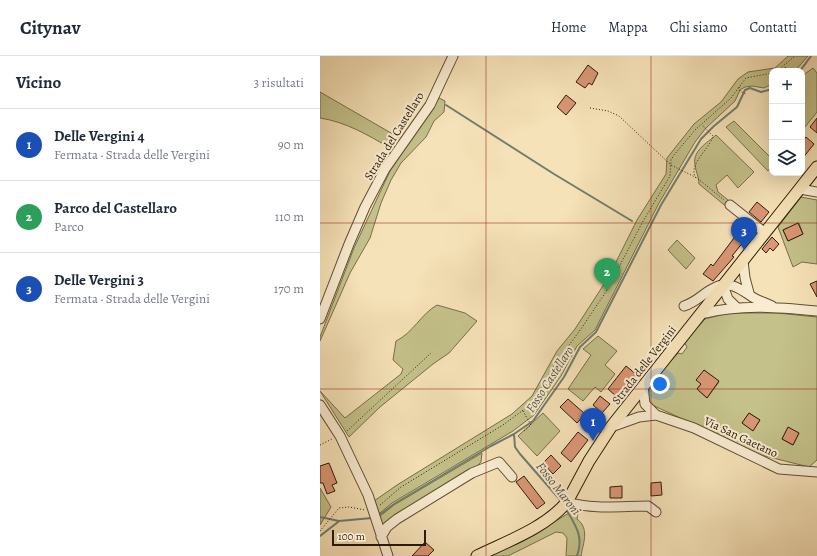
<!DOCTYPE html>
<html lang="it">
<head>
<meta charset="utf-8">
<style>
	:root { --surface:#fff; --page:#f2f2f3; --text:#1f2937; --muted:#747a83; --line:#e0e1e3; --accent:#111827 }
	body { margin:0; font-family:Alegreya,serif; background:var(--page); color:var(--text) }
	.controls { position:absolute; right:12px; top:12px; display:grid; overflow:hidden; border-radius:8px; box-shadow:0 4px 16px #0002 }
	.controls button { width:36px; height:36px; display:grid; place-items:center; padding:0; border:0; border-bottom:1px solid var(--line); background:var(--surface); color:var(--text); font:20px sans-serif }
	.scale { position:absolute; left:12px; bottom:10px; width:94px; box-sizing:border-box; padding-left:4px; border:2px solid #2d1c08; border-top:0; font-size:11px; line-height:14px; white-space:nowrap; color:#2d1c08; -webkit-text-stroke:3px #f9ecd1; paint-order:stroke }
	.you { position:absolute; left:340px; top:328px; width:14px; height:14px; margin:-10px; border:3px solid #fff; border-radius:50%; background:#1a73e8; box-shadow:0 0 0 6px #1a73e833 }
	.badge { display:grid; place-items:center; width:26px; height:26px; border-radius:50%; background:var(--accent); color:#fff; font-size:13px; font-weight:700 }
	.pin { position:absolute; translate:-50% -33px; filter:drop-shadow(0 1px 2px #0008) }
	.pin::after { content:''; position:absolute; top:21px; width:14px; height:12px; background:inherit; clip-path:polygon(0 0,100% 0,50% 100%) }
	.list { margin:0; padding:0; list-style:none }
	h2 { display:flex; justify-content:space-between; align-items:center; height:52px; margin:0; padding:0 16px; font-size:17px }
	h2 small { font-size:13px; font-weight:400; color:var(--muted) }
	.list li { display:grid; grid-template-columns:26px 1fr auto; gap:12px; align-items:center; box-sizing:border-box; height:72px; padding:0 16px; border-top:1px solid var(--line) }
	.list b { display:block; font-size:15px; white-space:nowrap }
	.list p { margin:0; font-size:13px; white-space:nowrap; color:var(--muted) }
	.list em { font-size:13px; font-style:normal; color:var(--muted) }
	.icon { flex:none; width:22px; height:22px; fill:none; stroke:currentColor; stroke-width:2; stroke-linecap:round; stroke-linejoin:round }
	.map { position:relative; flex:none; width:497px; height:500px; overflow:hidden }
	header { display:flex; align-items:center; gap:24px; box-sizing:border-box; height:56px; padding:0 20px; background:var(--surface); border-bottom:1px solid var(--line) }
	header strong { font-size:19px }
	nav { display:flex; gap:22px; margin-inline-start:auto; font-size:14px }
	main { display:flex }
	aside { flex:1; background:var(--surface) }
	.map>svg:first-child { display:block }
</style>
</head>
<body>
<header>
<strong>Citynav</strong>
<nav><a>Home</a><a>Mappa</a><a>Chi siamo</a><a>Contatti</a></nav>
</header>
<main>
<aside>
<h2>Vicino<small>3 risultati</small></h2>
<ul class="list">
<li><span class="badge" style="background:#1a4fb4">1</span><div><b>Delle Vergini 4</b><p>Fermata · Strada delle Vergini</p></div><em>90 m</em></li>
<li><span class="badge" style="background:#2e9e5b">2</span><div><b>Parco del Castellaro</b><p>Parco</p></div><em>110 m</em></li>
<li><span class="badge" style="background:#1a4fb4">3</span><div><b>Delle Vergini 3</b><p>Fermata · Strada delle Vergini</p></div><em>170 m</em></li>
</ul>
</aside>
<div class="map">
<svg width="497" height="500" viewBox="0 0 497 500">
	<rect width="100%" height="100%" fill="#f6e2b8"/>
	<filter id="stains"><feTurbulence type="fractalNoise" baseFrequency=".005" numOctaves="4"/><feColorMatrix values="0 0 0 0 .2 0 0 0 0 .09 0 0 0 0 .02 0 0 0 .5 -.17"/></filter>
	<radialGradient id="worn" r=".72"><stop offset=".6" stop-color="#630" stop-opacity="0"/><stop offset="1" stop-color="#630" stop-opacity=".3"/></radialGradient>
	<path fill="#c4c18a" stroke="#786e49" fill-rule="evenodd" d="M468,0H488L475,15H452V28L444,32L432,30L425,31L420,34L415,45L386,72L375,86L339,147L275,274L257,290L241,320L214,359L193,375L72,447L60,457H54V445L77,429L192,358L212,340L237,295L255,273L288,222L317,164L346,118L347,102L374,68L401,46L418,23L428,16L455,12Z
		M493,12L497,17V56L485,71L482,68V20Z
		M0,36L78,81L70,92C48,79 26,66 0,62Z
		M119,42L125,45L124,56L114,65L106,81L81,107L71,124L61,147L50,182L30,217L0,285V281L34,192L70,115Z
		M414,65L452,103V110L448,115L406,71Z
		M396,79L434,116L418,132L407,119L396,129L398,136L412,147L408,152L379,128C379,120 376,117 375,109C372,95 387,87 396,79Z
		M481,141L497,144V208L482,206L473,211L458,171ZM479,167L483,178L468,185L463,174L467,172L470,179V171Z
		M357,184L375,202L366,213L348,194Z
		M117,249L145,257L157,265L129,297L113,308L60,351L29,381L0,335L25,362L81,318L83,313L73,304L76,285C93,277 101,258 117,249Z
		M408,257H457L497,261V404L489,411L441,399L330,348C323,328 346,311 358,297L362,298L367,291L364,286L385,263ZM384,314L399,326L387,342L377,333L381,328ZM429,357L440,364L433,374L422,367ZM468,372L479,377L473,389L462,383Z
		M278,280L297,295L285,309L295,318L281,336L275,331L263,345L248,333L271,299L263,293Z
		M223,357L240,375L217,400L198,380Z
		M162,397L161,406L155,412L62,473L59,461L74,449Z
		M0,432L11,451L0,469Z
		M254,454L258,457L257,463C270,473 263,487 261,500H246L247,482L243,477L236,476L188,500H170L201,486Z"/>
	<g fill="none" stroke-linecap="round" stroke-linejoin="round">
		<path stroke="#707d6d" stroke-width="2" d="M480,15L491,0
			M126,49L234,118L312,165
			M194,378L195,391L200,398L242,446
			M246,453C256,470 264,481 257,500
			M58,460L74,448L171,390L194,378L213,365L244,321L260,291L276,276L341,149L381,83L394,70L417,51L425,34L430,32L441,36L452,33
			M0,461L19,465L52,462
			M0,480L18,466"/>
	</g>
	<path fill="#da9676" stroke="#2d1c08" d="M268,9L278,17L272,29L269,27L265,32L256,26Z
		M246,39L256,47L246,59L237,51Z
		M497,62V77L490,71Z
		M486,81L494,88L482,103V86Z
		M437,146L449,156L441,166L429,156Z
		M417,163L430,172L421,183L424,185L412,200L414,201L393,225L383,218L391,208L393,210L420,174L413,168Z
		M478,167L483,178L468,185L463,174Z
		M452,181L459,188L453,195L450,192L446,197L442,193Z
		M497,225V241L490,228Z
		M306,310L316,318L297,341L288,333Z
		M384,314L399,325L387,342L377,333L381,328L376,324Z
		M280,340L290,348L282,357L273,349Z
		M248,343L265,358L257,367L240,351Z
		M429,357L440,364L433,375L422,367Z
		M468,371L479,377L473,389L462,383Z
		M258,376L268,384L251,406L241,397Z
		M231,399L241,410L233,418L223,407Z
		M9,407L17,427L12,429L15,435L7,438L3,427H0V410Z
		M204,420L225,447L217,453L196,426Z
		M341,426L342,439L331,440V427Z
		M302,430V442H290V431Z
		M105,486L114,494L108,500H92Z"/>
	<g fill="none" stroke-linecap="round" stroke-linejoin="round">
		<defs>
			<path id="minor" d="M480,133L497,136
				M410,149L445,177
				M423,205L425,222L429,237
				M403,229L408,243L416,251
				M364,250C377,246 383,237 394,232C409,223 422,234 434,242C439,245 446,247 452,250
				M380,258C422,248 454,251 497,255
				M0,263L29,188L45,151L65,113L110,49L133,0
				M323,330L325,348L336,359
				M0,349L20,380L48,439L68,500
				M291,371L319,361L336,359L374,372L459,413L497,416
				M247,446C274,454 301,450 328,450L336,456
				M61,481L67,471L77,463L152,417L179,406L192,421"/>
			<path id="major" d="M157,500C188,485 225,472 247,446L269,405L291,371L497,111"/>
		</defs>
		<use href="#minor" stroke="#5f4e34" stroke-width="11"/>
		<use href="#major" stroke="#2d1c08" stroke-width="13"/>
		<path stroke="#2d1c08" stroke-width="1" stroke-dasharray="1 2" stroke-linecap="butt" d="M465,11L467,15
			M457,15L475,0
			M419,31L420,35L426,38
			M270,52L288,55L299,60L351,109L377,122L404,144
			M376,122C367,109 390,93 393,80L382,69
			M203,355L211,369L204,375
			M27,375L111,297
			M0,389L12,383
			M60,449L81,431L183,369L206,352L216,342L235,308L261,273L287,234L322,167L350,120L351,104L354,99L375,74L411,42L426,22L452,17
			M0,475L19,452L29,451L45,454"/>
		<use href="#minor" stroke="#f9ecd1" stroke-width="9"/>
		<use href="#major" stroke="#f6e2b8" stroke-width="11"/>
	</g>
	<path fill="none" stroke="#8f2418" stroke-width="1" stroke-opacity="0.55" d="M166,0V500M331,0V500M0,167H497M0,333H497"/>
	<g text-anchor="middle" stroke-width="4" stroke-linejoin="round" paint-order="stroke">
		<g font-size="12" fill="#2d1c08" stroke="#f9ecd1">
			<text transform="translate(74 80) rotate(-58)" y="4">Strada del Castellaro</text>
			<text transform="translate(324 309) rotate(-52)" y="4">Strada delle Vergini</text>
			<text transform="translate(421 381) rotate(25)" y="4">Via San Gaetano</text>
		</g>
		<g font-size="13" font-style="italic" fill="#545443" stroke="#f9ecd1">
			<text transform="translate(229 323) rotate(-57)" y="5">Fosso Castellaro</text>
			<text transform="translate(239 432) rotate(52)" y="5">Fosso Maroni</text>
		</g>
	</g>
	<rect width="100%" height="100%" filter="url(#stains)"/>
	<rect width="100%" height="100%" fill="url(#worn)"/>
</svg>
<div class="controls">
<button>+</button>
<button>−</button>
<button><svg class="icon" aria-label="layers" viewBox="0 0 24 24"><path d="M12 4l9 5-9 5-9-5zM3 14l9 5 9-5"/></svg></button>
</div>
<div class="scale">100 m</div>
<div class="you"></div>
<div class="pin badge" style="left:273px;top:385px;background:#1a4fb4">1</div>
<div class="pin badge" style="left:287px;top:235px;background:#2e9e5b">2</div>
<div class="pin badge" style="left:424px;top:194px;background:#1a4fb4">3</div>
</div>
</main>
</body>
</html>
